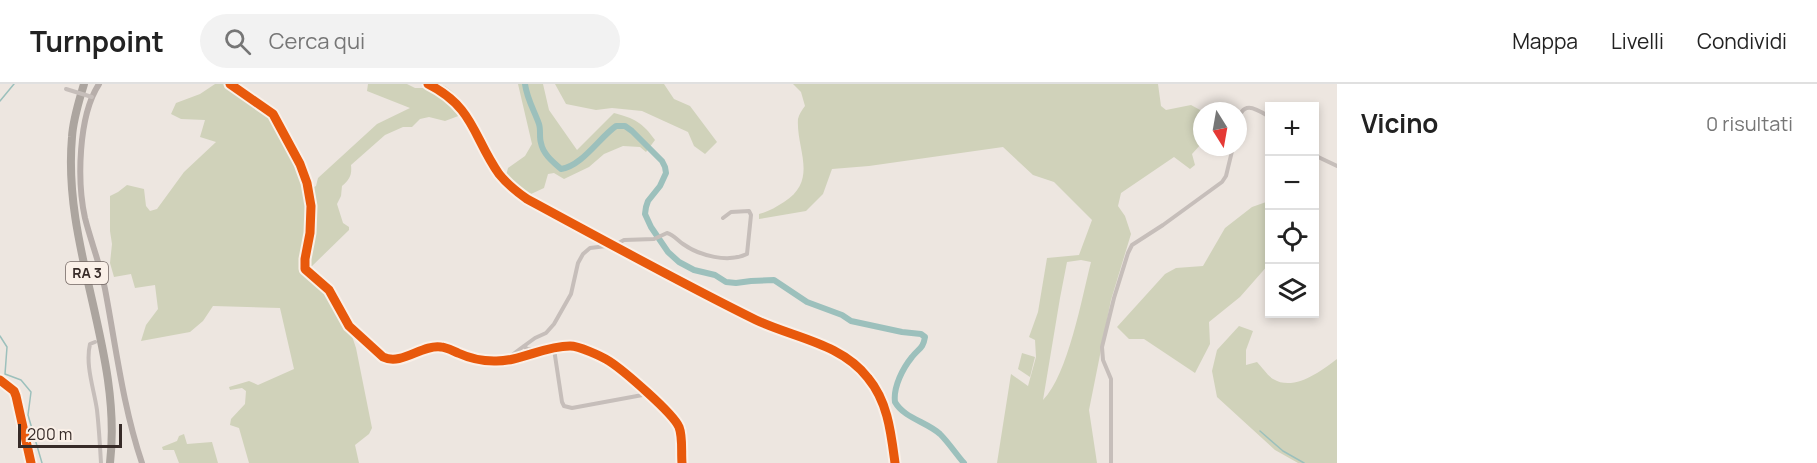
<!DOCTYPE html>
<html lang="it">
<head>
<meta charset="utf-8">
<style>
	:root { --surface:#fff; --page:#f2f2f2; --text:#222; --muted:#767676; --line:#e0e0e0 }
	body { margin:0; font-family:Manrope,sans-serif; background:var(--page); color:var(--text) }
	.controls { position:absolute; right:18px; top:18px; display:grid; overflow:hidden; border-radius:0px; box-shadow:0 3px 9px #0003 }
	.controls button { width:54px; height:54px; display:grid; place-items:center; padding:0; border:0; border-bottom:2px solid var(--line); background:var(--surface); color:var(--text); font:30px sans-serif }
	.compass { position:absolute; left:1193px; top:18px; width:54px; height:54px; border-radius:50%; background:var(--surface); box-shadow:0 3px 9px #0003; rotate:169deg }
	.scale { position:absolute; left:18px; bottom:15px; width:104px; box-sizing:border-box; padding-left:6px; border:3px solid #372b28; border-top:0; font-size:16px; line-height:21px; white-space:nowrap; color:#372b28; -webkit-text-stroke:4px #faf0e8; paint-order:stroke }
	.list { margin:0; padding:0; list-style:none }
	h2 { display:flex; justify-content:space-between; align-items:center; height:78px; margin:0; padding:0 24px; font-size:26px }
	h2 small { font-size:20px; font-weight:400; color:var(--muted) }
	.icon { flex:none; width:33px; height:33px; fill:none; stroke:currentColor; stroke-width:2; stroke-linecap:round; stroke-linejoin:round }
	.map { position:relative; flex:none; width:1337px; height:379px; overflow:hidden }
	header { display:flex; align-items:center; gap:36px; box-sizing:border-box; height:84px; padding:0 30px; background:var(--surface); border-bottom:2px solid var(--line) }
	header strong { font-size:28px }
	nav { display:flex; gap:33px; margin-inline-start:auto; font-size:21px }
	.search { width:420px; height:54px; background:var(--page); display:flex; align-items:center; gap:15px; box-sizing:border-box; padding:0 21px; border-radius:33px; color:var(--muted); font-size:22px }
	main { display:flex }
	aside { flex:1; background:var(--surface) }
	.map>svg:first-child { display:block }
</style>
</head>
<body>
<header>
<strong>Turnpoint</strong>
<div class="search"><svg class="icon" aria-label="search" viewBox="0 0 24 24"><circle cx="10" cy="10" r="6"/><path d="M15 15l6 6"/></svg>Cerca qui</div>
<nav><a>Mappa</a><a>Livelli</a><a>Condividi</a></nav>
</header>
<main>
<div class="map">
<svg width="1337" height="379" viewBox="0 0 1337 379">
	<rect width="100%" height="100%" fill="#ede6e0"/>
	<path fill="#d0d2ba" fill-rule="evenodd" d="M215,0C222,0 231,0 238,1C271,10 303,72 314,103L316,102L318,94L377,40L410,24L367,7L368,0H407L415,4H425L424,0C429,0 435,0 439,0C451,2 462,19 469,28L445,37L429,33L420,35L412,43H403L385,51L351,81C352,91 350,95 342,102L341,112L337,120L343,139L349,143V146L310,184L311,187L330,205L353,241L351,249L356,264L372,344L369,350L355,361L359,379H249L239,344L230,341L231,335L245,320L246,307L242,304L230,306L229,303L249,297L258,301L294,285L280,224L213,222L203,237L190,248L141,257L146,241L158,225L155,201L135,204L131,190L114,193L110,179L112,160L110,147V112L118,108L127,101L144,105L146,122L150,127L157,125L184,88L216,58L200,53L205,36L181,35L171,30L176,19L200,10Z
		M518,0H543L549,26L577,66L614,29C634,34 643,39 655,56L646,68L640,63L623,62L604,70L589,83L564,95L554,89L548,90L544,104L531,110L515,102L506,92L508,84L525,72L532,60Z
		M555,0H664L674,15L690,22L717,58L705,70L694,62L688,48L642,27L612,24L596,26L566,20Z
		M793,0H1158L1161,22L1166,26L1191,21L1202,27V59L1192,70L1195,81L1190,85L1174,73L1121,109L1118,122L1125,132L1131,150L1111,216L1089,326L1097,379H997L1011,290L1028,302L1036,273L1035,256L1029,253L1038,228L1047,174L1079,171L1092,136L1054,98L1033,91L1003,63L869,82L832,85L823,110L806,127L759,135V130C768,128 776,123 784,118C819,96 796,65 798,35C799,30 802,26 805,22L801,8ZM1081,176L1091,178C1082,213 1068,291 1043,316L1060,214L1067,178Z
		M1269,117V180L1240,213L1209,238L1210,260L1195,289L1144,255H1129L1117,243L1165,190L1176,184L1203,182L1225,144L1252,123Z
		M1239,242L1253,247L1246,266V281L1257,278C1262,283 1267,291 1273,295C1294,308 1321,287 1337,275V379H1298L1275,366L1217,313L1212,287L1217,266Z
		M1022,269L1035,273L1030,293L1018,285Z
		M184,350L187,360L212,358L218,379H179L174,366H163L162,363L177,357L179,352Z"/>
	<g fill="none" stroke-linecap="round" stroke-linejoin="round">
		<path stroke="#9cc0bc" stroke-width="1.5" d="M0,17L14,0
			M0,252L7,263L5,290L21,296L31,308L28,331L42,379
			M1260,347L1283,367L1304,379"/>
		<path stroke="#9cc0bc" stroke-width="6" d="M525,0C527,15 534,26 539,40C541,46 539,53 541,59C543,70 553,78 561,85C582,82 599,54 616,42H625L632,47L662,77L665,83L666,89L660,102L648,117L646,123L645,130L651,143L668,168L679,178L694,186L715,191L726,198L736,199L751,197L774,196L807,218L842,231L851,237L902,248L921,250L925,253C923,265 919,264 912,273C903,284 893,303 895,318C904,334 927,338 940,350C949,359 956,370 964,379"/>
		<path stroke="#c6beba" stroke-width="4" d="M230,0L273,30L300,80L307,99L311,122L310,149L305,175V185L329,206L349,242L383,273C402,282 422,260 441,263C446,263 453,267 458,269C469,274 482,277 494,277C520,278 543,262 570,262C579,262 601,272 609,277C623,286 673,329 679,343C683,353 681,368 682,379
			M1238,40C1241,15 1255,24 1270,33
			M1314,71L1337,82
			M95,258L90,260C85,281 94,305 97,326C99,344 100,361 101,379
			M552,263L554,265L562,318L564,322L572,324L648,310
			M535,266L527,265L524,262L535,254L546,249L554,240L571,210L578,179L583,170L590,164L615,161L624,156L654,155L667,149C674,151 677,156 683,160C700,172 728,179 747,170L751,131L749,127L731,128L723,134
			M508,274L524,262
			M1111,379V295L1103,276L1102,263L1114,214L1128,169L1132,161L1163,141L1222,98L1226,92L1233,63"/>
		<path stroke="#b7aeaa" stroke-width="6" d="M99,0C78,32 77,98 85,134C91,158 100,180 105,205C116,263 123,323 142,379"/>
		<path stroke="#aca59f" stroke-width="8" d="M84,0C79,17 73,35 72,53C62,164 123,269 110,379"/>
		<path stroke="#c6beba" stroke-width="4" d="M66,5L92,13"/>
		<defs>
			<path id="cycleway" d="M230,0L273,30L300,80L307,99L311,122L310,149L305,175V185L329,206L349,242L383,273C402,282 422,260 441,263C446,263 453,267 458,269C469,274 482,277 494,277C520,278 543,262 570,262C579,262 601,272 609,277C623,286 673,329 679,343C683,353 681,368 682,379
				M428,0C474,23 473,53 499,90C507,100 517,108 527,115C603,156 679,198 756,236C794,254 841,259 868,294C888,318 891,349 895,379
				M0,296L14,307L16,312L31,379"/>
		</defs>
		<use href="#cycleway" stroke="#faf0e8" stroke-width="13"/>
		<use href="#cycleway" stroke="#e8590c" stroke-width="9"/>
	</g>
	<g text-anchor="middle" stroke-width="5" stroke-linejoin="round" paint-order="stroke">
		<rect fill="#faf0e8" stroke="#726662" stroke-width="1.5" x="66" y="178" width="42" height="22" rx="4.5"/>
		<g font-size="14" font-weight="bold" fill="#372b28">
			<text x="87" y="194">RA 3</text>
		</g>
	</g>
</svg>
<div class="controls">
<button>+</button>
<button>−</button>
<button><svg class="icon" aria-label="locate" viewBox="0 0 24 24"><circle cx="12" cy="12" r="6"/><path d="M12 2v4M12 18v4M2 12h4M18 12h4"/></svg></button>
<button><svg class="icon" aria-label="layers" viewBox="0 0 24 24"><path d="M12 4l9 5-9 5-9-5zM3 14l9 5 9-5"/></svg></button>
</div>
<svg class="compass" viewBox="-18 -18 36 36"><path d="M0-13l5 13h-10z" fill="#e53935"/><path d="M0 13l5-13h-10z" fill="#767676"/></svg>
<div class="scale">200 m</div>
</div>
<aside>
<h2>Vicino<small>0 risultati</small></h2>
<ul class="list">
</ul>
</aside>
</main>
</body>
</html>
